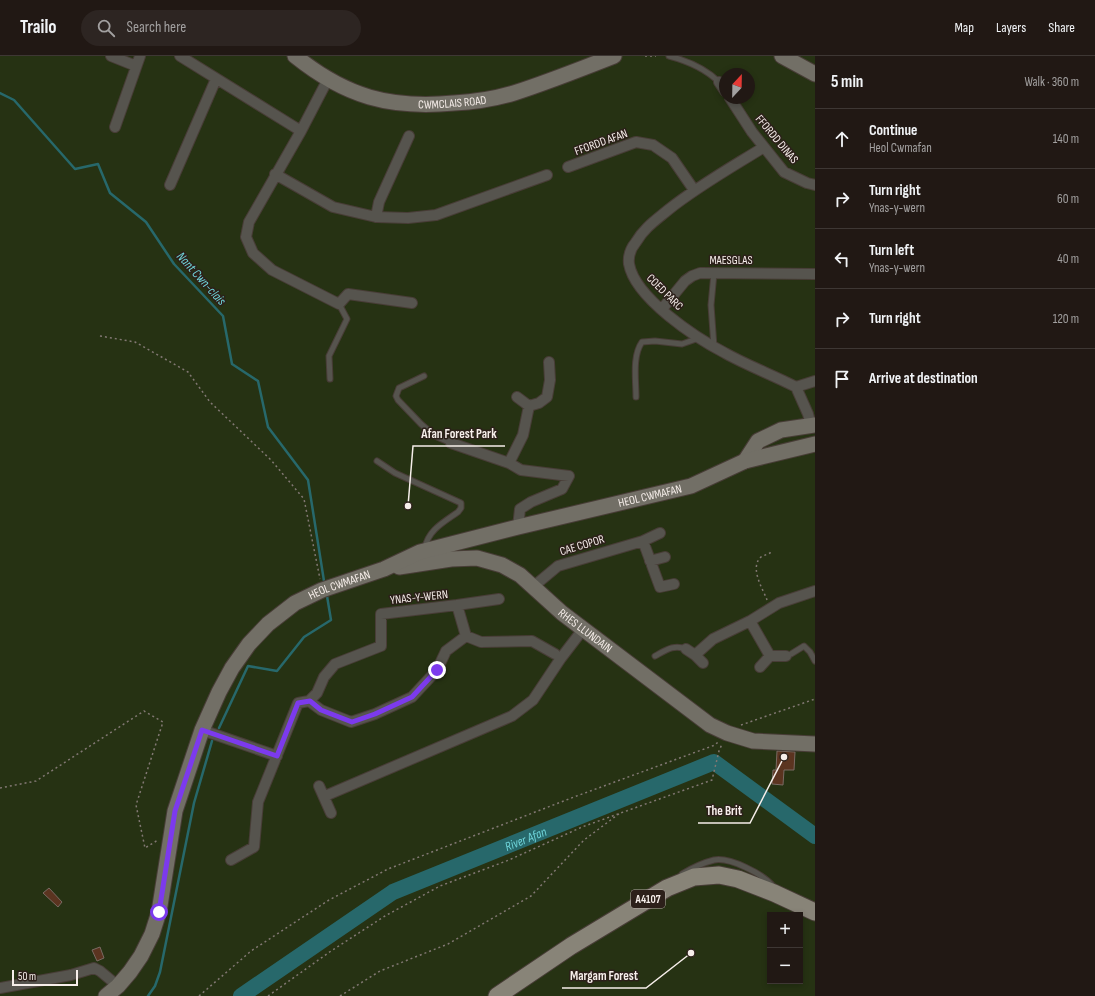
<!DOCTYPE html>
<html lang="en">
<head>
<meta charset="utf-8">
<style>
	:root { --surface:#211814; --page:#2d2522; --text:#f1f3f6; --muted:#a2a0a0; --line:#3e3734 }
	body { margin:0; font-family:"Sofia Sans Condensed",sans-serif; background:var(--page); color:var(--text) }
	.controls { position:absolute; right:12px; bottom:12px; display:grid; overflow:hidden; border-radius:0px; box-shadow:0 2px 6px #0003 }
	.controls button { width:36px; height:36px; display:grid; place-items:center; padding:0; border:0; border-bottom:1px solid var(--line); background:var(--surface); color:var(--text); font:20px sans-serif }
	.compass { position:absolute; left:719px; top:12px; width:36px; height:36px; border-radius:50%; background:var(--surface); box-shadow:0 2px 6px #0003; rotate:22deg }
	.scale { position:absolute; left:12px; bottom:10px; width:66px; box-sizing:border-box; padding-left:4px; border:2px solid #f6eeea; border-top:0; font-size:11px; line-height:14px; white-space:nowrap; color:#f6eeea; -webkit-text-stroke:3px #2c201a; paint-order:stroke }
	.stop { position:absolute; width:12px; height:12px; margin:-9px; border:3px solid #7c3aed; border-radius:50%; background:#fff }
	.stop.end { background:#7c3aed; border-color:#fff; box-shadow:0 1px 4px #0008 }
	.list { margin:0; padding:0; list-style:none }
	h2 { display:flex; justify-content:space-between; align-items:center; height:52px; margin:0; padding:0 16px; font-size:17px }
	h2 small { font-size:13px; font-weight:400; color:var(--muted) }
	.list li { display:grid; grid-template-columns:26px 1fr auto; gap:12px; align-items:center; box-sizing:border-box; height:60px; padding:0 16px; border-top:1px solid var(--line) }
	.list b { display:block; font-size:15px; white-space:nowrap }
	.list p { margin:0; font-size:13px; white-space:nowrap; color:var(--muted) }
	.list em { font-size:13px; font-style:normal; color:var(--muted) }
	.icon { flex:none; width:22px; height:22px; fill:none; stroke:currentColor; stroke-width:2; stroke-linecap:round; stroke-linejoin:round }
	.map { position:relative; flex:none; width:815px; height:940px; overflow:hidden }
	header { display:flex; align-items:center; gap:24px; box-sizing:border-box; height:56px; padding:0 20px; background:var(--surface); border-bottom:1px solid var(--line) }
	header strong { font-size:19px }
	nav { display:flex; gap:22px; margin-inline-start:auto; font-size:14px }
	.search { width:280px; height:36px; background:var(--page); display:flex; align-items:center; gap:10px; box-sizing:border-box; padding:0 14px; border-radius:22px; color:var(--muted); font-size:15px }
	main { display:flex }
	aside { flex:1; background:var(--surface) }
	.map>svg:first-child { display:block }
</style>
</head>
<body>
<header>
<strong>Trailo</strong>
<div class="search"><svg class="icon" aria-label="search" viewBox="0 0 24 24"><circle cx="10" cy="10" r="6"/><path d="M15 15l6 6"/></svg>Search here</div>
<nav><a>Map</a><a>Layers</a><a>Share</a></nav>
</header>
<main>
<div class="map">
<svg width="815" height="940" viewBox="0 0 815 940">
	<rect width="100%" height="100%" fill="#2c201a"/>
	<path fill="#263213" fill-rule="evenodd" d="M0,0H815V940H0ZM725,18H749V42H725ZM770,859H800V925H770Z"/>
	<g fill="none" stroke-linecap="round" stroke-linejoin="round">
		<path stroke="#27686b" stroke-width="2.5" d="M0,37L14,44L75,113L98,108L110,137L146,166L174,208L223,260L232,308L258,325L268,371L308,424L324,525
			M219,672L248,610L277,615L304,581L331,564L327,540
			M148,940L155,930L160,916L194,747L212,685"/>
		<path stroke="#27686b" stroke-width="16" id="s1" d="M241,940L393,836L714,706L815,780"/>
	</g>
	<path fill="#5b3420" stroke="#796a63" d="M777,695L795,696L794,714H784L783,729L772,728L773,714H776Z
		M49,832L62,846L58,851L43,837Z
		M100,891L104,902L97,905L92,894Z"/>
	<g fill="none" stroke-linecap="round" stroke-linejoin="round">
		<defs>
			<path id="lane" d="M669,0C688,5 705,12 719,26
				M714,291L711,249L714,217
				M424,320L399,332L396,340L398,344L421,368L435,380L451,387
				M330,323L329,300L347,263L339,248
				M636,341C636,324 632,300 642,286L655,285L682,288L699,282
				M377,405L395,417L461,447V452L458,456C444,466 428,474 425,492
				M655,600C666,594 674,588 686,593
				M786,600L791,598L804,590L810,596L815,605
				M682,818C692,812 702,807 714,804C730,801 763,818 773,830"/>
			<path id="street" d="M111,0L136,10
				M180,0L301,75
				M328,23L301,75L249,166L246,181L253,197L272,214L339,248L348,238L412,247
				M719,26L725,35
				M730,42L752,76L784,116L807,127L815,129
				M115,71L140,0
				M764,91C732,111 698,130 668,154C656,164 644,172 636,186C631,192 628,200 629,208C635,242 696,282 725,297C748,310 773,319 796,331L808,358L811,369
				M568,111L636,86L653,89L672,102L694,134
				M275,118L333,151L376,161L408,162L436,159L547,119
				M170,129L216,23
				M376,161L379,146L409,80
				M662,253L685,225L692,220L700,217L815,218
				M796,331L815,325
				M517,341L529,350
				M451,387L509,407
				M518,471L520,453L531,446L562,433L569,420L521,414L509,407L523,379L529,350L539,347L547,341L550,324L549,306
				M643,485L660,531L674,528
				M650,505L665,501
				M534,530L558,510L643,485L660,477
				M457,549L499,543
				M750,565L770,600
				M686,593L695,599L703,607
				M695,599L713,583L750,565L779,547L815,535
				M760,611L770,600H786
				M309,645L321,654L351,666L375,658L412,641L437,614L446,595L466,580
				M202,674L277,700
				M319,730L331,757
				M325,740L512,660L533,644L561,602L584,572
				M231,804L254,791L258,746L298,647L309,645L317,637L324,621L335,608L381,590V558L457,549L466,580L481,586L532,585L555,598
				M0,932L71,919L94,912L100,915L118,930"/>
			<g id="secondary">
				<path id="s2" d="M295,0C346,41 390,53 454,47C474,46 494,43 514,37C548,26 581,13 614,0"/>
				<path d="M782,0L815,18"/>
				<path d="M745,405L758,385L781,374L815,369"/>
				<path id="s3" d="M399,511L451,503L477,502L502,509L520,519L562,557L710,669L727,677L753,685L815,688"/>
				<path id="s4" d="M106,940L118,930L130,916L141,900L152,878L159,856L175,755L202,674L219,636L232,612L249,588L268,568L295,547L322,534L384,513L420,496L518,471L691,430L745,405L815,388"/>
			</g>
			<path id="primary" d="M497,940L571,890L667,832L694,821L719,819L738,823L774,837L815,856"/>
		</defs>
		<use href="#lane" stroke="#483d37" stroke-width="7"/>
		<use href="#street" stroke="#483d37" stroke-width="12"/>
		<use href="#secondary" stroke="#483d37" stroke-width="17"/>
		<use href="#primary" stroke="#483d37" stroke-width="19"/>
		<path stroke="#827873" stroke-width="1.5" stroke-dasharray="2 3" stroke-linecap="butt" d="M645,0H656
			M100,280L135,286L188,316L210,346L271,404L304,443L320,523
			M767,544C763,533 751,515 759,503C761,500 766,499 770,497L772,494
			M741,669L815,643
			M0,732L36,725L144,655L163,666L136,749L145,792L158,784
			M199,940L251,895L329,844L388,813L574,741L715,689L718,686
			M268,940L331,895L385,860L440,830L509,804L582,771L712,724L719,695L722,688
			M340,940L380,915L448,888L531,840L584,784L620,757"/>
		<use href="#lane" stroke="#56544e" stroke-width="5"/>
		<use href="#street" stroke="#56544e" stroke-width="10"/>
		<use href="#secondary" stroke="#726f66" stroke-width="15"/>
		<use href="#primary" stroke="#888478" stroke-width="17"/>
	</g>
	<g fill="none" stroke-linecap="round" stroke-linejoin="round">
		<path stroke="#7c3aed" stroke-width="5" d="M159,856L175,755L202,674L277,700L298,647L310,645L321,654L352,666L375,658L412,641L437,614"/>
	</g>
	<g text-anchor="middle" stroke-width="3" stroke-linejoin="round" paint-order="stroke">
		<rect fill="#2c201a" stroke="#b9b0ac" stroke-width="1" x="631" y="834" width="34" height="18" rx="3"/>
		<g font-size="11" font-weight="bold" fill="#f6eeea">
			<text x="648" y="847">A4107</text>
		</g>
		<g font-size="12" fill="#f6eeea" stroke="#2c201a">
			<text dy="4" stroke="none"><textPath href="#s2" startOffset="169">CWMCLAIS ROAD</textPath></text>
			<text transform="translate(777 83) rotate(50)" y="4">FFORDD DINAS</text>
			<text transform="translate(601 86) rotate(-20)" y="4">FFORDD AFAN</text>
			<text x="731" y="208">MAESGLAS</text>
			<text transform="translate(665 236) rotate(45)" y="4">COED PARC</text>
			<text dy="4" stroke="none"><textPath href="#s4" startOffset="821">HEOL CWMAFAN</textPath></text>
			<text transform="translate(582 489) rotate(-17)" y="4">CAE COPOR</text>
			<text dy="4" stroke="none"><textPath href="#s4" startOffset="497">HEOL CWMAFAN</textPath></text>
			<text transform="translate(419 541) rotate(-6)" y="4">YNAS-Y-WERN</text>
			<text dy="4" stroke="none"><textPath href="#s3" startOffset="211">RHES LLUNDAIN</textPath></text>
		</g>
		<g font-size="13" font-style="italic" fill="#6fd5da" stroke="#2c201a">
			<text transform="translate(202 222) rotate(48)" y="5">Nant Cwn-clais</text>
			<text dy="5" stroke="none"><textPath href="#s1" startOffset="327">River Afan</textPath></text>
		</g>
	</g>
	<path fill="none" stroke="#f6eeea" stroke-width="1.5" d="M408 450L413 390H505M784 701L750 767H698M691 897L646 932H562"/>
	<g fill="#f6eeea" stroke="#2c201a" stroke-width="1.5">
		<circle cx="408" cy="450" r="4"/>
		<circle cx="784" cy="701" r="4"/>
		<circle cx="691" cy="897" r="4"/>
	</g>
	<g font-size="13" text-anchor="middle" font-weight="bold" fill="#f6eeea" stroke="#2c201a" stroke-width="3" stroke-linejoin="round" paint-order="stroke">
		<text x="459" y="382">Afan Forest Park</text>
		<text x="724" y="759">The Brit</text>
		<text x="604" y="924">Margam Forest</text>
	</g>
</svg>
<div class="controls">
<button>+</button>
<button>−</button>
</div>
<svg class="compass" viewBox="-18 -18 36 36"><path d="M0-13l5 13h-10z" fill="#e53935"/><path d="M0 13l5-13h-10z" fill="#a2a0a0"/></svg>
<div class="scale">50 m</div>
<div class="stop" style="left:159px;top:856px"></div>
<div class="stop end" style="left:437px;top:614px"></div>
</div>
<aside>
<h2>5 min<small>Walk · 360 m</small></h2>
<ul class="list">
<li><svg class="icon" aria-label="ahead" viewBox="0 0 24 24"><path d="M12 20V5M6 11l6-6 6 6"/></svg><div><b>Continue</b><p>Heol Cwmafan</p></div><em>140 m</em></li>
<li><svg class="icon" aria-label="right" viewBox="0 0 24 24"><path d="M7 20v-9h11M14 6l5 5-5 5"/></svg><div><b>Turn right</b><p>Ynas-y-wern</p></div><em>60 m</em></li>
<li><svg class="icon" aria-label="left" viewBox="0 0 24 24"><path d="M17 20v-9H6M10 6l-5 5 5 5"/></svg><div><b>Turn left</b><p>Ynas-y-wern</p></div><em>40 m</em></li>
<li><svg class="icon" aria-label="right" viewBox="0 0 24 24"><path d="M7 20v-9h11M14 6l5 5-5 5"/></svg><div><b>Turn right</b></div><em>120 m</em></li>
<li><svg class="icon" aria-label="arrive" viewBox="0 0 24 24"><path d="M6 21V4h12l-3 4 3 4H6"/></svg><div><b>Arrive at destination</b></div></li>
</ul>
</aside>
</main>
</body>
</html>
